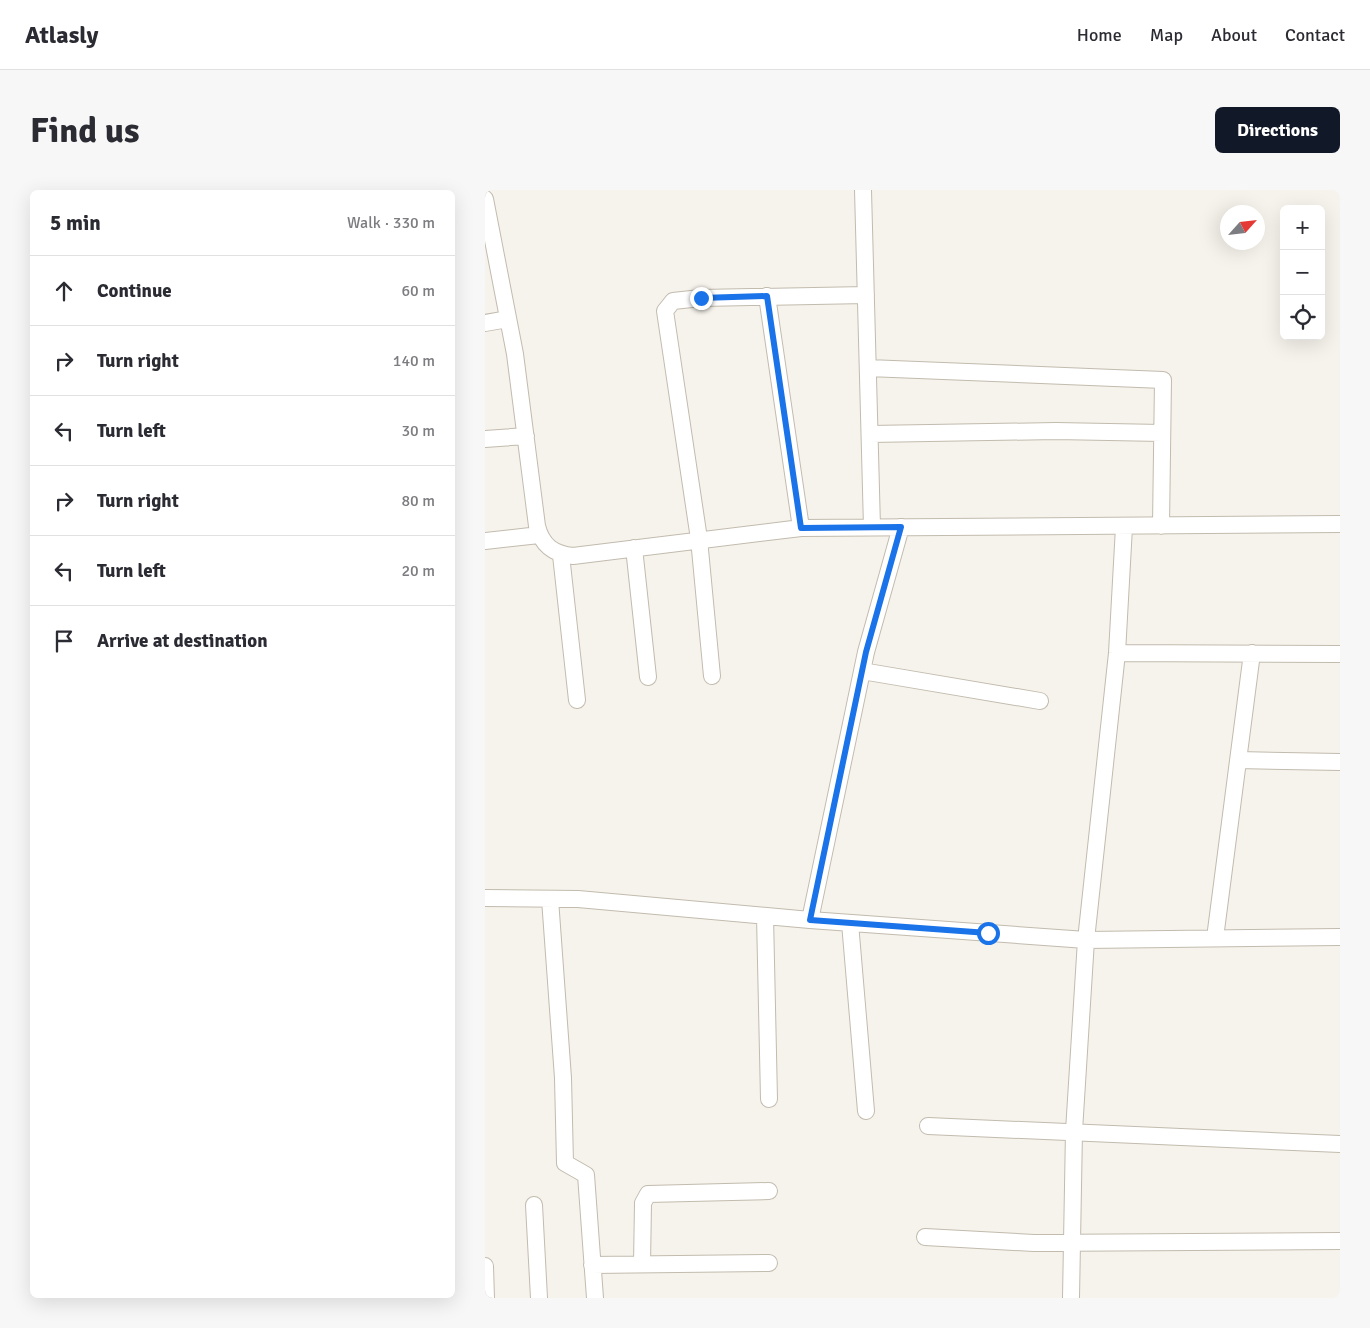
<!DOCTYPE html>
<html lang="en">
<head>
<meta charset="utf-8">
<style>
	:root { --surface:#fff; --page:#f7f7f7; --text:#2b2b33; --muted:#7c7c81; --line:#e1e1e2; --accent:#111827 }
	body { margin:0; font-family:Signika,sans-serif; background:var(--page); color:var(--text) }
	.controls { position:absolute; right:15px; top:15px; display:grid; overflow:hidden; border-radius:8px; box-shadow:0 5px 20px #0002 }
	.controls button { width:45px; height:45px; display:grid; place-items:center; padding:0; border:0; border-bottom:1px solid var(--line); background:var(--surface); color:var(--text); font:25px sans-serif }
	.compass { position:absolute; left:735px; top:15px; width:45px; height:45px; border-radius:50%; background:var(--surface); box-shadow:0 5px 20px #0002; rotate:63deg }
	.stop { position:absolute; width:15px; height:15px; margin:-11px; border:4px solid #1a73e8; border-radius:50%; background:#fff }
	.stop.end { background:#1a73e8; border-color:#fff; box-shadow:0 1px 5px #0008 }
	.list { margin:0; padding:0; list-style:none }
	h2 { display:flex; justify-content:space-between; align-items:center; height:65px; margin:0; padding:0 20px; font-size:21px }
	h2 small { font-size:16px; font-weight:400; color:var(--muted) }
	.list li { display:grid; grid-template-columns:32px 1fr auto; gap:15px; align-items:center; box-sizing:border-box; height:70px; padding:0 20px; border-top:1px solid var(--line) }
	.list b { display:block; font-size:19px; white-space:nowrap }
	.list em { font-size:16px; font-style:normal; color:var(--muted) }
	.icon { flex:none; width:28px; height:28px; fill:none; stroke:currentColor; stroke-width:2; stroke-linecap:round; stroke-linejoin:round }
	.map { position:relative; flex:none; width:855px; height:1108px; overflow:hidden; border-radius:8px }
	header { display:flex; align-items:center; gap:30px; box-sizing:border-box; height:70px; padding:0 25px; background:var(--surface); border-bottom:1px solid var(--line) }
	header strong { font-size:24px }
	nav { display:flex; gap:28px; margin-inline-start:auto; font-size:18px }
	.intro { display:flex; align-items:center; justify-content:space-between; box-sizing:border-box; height:120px; padding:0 30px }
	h1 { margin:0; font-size:35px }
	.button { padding:12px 22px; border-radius:8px; background:var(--accent); color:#fff; font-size:18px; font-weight:700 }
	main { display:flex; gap:30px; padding:0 30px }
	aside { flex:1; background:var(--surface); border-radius:8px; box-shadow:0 5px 20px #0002 }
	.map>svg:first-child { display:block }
</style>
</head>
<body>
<header>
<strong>Atlasly</strong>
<nav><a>Home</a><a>Map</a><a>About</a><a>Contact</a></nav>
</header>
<div class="intro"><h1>Find us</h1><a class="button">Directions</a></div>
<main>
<aside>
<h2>5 min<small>Walk · 330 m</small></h2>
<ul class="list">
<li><svg class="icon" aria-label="ahead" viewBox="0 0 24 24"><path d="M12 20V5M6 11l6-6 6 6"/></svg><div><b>Continue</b></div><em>60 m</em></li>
<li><svg class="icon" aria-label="right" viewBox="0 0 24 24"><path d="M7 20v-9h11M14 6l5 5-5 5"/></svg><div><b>Turn right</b></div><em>140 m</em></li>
<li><svg class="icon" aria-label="left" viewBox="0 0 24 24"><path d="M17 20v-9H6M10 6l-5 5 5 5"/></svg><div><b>Turn left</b></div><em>30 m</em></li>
<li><svg class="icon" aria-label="right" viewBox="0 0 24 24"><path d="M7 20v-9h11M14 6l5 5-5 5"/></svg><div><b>Turn right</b></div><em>80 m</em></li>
<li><svg class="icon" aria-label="left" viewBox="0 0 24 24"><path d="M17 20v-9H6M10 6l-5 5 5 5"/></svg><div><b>Turn left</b></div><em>20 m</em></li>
<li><svg class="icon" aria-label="arrive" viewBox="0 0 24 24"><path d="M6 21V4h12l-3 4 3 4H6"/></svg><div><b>Arrive at destination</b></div></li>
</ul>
</aside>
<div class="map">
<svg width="855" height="1108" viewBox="0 0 855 1108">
	<rect width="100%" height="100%" fill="#f6f3ec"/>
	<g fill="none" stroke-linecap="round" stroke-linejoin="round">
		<defs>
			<path id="street" d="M378,0L387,337
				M0,9L30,164L52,336C57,356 69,364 88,366L316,338L855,334
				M282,106L316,338
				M0,133L23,129
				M383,178L678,190L676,336
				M385,244L571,241L677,243
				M0,249L41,246
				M0,351L54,345
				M149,358L163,487
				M76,365L92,510
				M632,463L855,464
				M377,481L555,511
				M227,486L214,349L180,121L188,111L216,108L381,105
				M753,570L855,572
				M0,708L93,709L325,730L601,750L855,747
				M65,709L78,888L80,973L101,985L110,1108
				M280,726L284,909
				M325,730L381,462L416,337
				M365,733L381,921
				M730,748L767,463
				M443,936L855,954
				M49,1015L54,1108
				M440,1047L549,1053L855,1051
				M157,1074L158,1013L163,1004L284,1001
				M107,1075L284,1073
				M0,1076L1,1108
				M586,1108L589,941L601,750L632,463L639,337"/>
		</defs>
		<use href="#street" stroke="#c2bbae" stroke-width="18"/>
		<use href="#street" stroke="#fff" stroke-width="16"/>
	</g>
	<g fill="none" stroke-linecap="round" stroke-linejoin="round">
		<path stroke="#1a73e8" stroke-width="6" d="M216,108L282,106L316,338L416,337L381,462L325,730L503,743"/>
	</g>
</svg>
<div class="controls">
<button>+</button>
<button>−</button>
<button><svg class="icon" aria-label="locate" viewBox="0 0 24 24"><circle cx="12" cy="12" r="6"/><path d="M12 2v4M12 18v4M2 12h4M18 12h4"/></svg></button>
</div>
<svg class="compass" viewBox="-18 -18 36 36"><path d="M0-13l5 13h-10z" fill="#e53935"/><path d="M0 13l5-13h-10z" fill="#7c7c81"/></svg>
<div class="stop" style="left:503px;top:743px"></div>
<div class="stop end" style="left:216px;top:108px"></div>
</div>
</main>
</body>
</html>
